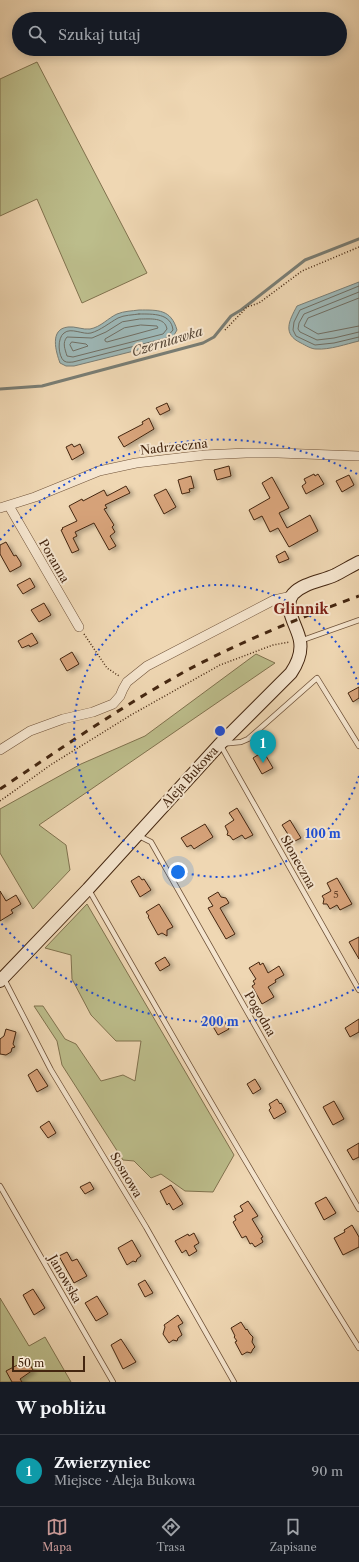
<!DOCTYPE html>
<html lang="pl">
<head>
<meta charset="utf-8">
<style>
	:root { --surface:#171b24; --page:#242831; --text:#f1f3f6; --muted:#9ea1a6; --line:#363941; --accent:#c59692 }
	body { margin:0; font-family:"Libre Caslon Text",serif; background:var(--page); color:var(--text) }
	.scale { position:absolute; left:12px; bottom:10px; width:73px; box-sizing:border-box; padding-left:4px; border:2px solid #442610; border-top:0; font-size:11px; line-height:14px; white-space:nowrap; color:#442610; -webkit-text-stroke:3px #f5e5ce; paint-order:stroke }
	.you { position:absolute; left:178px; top:872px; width:14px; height:14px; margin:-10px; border:3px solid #fff; border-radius:50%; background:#1a73e8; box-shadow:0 0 0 6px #1a73e833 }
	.badge { display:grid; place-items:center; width:26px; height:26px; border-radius:50%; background:var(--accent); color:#fff; font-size:13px; font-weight:700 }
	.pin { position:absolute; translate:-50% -33px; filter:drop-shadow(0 1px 2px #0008) }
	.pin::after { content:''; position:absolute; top:21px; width:14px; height:12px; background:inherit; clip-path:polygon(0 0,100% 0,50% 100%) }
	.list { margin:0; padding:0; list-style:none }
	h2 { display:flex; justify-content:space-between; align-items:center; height:52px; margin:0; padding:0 16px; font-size:17px }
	h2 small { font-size:13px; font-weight:400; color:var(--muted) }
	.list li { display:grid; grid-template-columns:26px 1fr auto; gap:12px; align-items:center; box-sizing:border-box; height:72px; padding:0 16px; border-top:1px solid var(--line) }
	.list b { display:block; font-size:15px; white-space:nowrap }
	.list p { margin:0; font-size:13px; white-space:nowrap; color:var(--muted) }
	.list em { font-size:13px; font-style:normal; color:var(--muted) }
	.icon { flex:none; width:22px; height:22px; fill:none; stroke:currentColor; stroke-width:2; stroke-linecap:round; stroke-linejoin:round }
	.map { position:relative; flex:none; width:359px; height:1382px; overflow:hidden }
	.search { position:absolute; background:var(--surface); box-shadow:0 2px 10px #0003; left:12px; right:12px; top:12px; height:44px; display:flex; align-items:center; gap:10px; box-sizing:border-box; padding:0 14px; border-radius:22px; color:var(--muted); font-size:15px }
	.sheet { height:124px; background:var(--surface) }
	nav { display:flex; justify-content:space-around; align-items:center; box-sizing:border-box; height:56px; border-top:1px solid var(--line); background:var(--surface); font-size:11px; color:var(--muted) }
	nav a { display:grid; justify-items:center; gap:2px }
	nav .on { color:var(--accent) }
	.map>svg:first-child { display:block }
</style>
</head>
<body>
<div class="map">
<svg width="359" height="1382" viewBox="0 0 359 1382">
	<defs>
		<filter id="shadow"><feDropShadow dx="3.5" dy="2" stdDeviation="2" flood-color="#0004"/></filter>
	</defs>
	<rect width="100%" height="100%" fill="#efd7b3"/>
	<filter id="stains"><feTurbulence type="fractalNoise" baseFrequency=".005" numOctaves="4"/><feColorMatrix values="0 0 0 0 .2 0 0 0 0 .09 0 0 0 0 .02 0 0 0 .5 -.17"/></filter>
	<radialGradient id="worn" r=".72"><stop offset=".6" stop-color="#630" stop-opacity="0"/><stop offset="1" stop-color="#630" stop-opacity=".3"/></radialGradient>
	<path fill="#bcbd8b" stroke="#80724e" d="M37,62L147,273L82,303L37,199L0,216V79Z
		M256,654L275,663L39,825L66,845L70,870L33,909L0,853V809L81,764L145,736Z
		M87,904L234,1155L213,1192L185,1191L161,1174L151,1178L134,1161L123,1160L62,1065L57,1041L34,1006H43L65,1039L76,1044L101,1081L123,1075L135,1081L141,1041H116L91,1015L72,979L71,955L45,948Z
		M0,1298L29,1346L45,1337L71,1382H0Z"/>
	<path fill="#9db7b6" stroke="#797d74" d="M359,282V341C346,344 330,350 316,349C311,349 305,345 301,343C282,334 289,321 297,306Z
		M139,310C158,310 171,309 177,330L170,342L74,366H66L60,363C56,352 49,329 68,327C75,326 83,330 90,329C101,327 108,318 117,314C124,311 132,311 139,310Z"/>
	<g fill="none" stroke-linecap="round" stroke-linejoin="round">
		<path stroke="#706e63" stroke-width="1" d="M359,286L300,310L294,322L293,330L296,336L315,345L334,343L359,337
			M359,292L304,314L299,323L298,329L300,332L317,340L334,338L359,332
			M359,298L308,318L304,326L318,334L359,326
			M139,314C153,314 171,313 173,330L166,338L73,362C71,362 67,363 64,361C58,356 57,338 64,333C71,327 83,335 91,333C101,330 109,323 118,318C124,315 133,315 139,314Z
			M140,319C150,319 165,317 167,329L163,334L73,357L67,356C65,349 62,343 67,337L92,338L106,332L122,322Z
			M141,325L157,326L158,328L107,342L105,341V339L124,328Z
			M72,342L86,344L88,346L73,351L70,345Z"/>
		<path stroke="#797d74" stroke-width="3" d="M0,389L42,386L203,343L214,337L231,316L241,310L305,260L359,239"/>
	</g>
	<path fill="#d7a37a" stroke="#442610" filter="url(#shadow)" d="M167,403L170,410L160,415L156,408Z
		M149,418L154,429L124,447L118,437L143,424L142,422Z
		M72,444L74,447L80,444L84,453L72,460L66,447Z
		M229,466L231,476L217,480L214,470Z
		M314,474L315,476L318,474L324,484L306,494L302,486L306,483L304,479Z
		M349,475L354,485L342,492L336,481Z
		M191,476L194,488L189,489L190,492L182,494L178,480Z
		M272,477L289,508L279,513L287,528L310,515L318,531L289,547L278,528L270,532L262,516L254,520L249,510L270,498L262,483Z
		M126,486L130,493L105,505L107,508L104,509L114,525L112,527L115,532L110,536L116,546L109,550L94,523L75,532L77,536L73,538L79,550L72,553L61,530L63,529L62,528L77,521L69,506L82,499L83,501L104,490L107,496Z
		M166,489L176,507L164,514L154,495Z
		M6,542L14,556L16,555L21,563V566L10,572L0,554V545Z
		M285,551L289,559L279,563L276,556Z
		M30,578L35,587L23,594L17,585Z
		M44,603L51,615L39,622L31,610Z
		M32,633L38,643L30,647L29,645L22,648L18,641Z
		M72,652L79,664L67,671L60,659Z
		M359,687V698L353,702L348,693Z
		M261,753L264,757L266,756L273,768L262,774L253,758Z
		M237,808L253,835L245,839L242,835L233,840L230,836L227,835L228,832L225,826L234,820L229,813Z
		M290,820L301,838L293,842L282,825Z
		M205,824L213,837L194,849L191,845L187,847L181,838Z
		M139,876L142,880L144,879L151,890L140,897L131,881Z
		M337,878L352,904L340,910L337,905L330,909L327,904H323L324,899L322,896L331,891L327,883Z
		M0,891L6,901L16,895L21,904L11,910L13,913L0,921Z
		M218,892L221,897L226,898L229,903L220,908L235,934L226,939L208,908L213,906L208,898Z
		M159,904L173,927L167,930V936L162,933L158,935L148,917L149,916L146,912Z
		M359,937V959L349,942Z
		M165,957L170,965L160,971L155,963Z
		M259,962L260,965L263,963L268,973L279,966L284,975L275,980L276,982L268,987L274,997L262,1004L252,986L255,984L253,981L256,979L249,968Z
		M221,1017L229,1029L218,1035L211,1023Z
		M359,1019V1032L350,1037L345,1028Z
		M6,1029L16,1032L13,1044L15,1047L12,1048L11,1052L6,1055L0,1054V1039L4,1036Z
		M37,1069L48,1086L37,1092L28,1075Z
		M255,1079L261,1089L253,1094L247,1084Z
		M277,1099L280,1104L281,1103L286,1112L274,1119L269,1110L271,1108L269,1104Z
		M334,1101L344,1119L333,1125L323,1107Z
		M49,1121L56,1133L48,1138L40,1127Z
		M359,1143V1157L353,1160L347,1150Z
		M90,1182L94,1189L85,1194L80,1187Z
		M171,1185L183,1204L173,1210L169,1203L167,1205L160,1191Z
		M326,1197L336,1213L324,1220L315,1203Z
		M248,1201L258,1216L252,1219L263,1237L261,1238L263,1242L255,1247L252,1243L250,1244L246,1236L242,1238L233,1222L236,1220L234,1216L243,1211L240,1206Z
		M352,1225L359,1237V1247L343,1255L334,1238L345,1232L344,1230Z
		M194,1233L199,1243L194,1246L197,1251L189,1256L186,1250L182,1253L175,1241L188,1234L189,1236Z
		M132,1240L141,1256L137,1259L136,1262L133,1261L127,1265L118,1248Z
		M67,1252L72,1261L77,1259L87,1276L74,1283L59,1256Z
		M145,1280L153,1293L145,1297L138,1284Z
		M33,1289L45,1308L34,1315L23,1295Z
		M97,1296L108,1314L96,1321L85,1303Z
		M178,1315L183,1323L178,1326L182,1335L178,1338L177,1341L173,1340L169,1343L163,1334L165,1327L164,1325Z
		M241,1322L246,1330L247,1329L250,1334L253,1337L252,1342L255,1347L253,1349L251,1353L247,1352L242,1355L235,1342L237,1341L234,1337L235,1336L231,1328Z
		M121,1339L136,1362L123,1369L111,1345Z
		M27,1360L33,1370L20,1379L22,1382H12L6,1371Z"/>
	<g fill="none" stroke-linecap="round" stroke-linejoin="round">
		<defs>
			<path id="lane" d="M300,641L359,620
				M359,746L317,678L248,739L241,742L220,744L359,990
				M137,835L151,842L359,1209
				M89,890C177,1044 265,1198 359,1348
				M4,979L51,1070L146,1227L234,1382
				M0,1186L113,1382"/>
			<path id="street" d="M9,506L79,627
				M0,508L35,497L99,471L136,463L204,455L246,453H278L359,456
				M0,750L30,731L63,719L93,712L113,704L120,696L123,689L127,682L147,666L274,600L292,596"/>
			<path id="secondary" d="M0,981L88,889L220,744L291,673C297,664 302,652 300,641C298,627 282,607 293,594C303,583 322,581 335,575C343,571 351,566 359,562"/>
		</defs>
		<use href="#lane" stroke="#6f5239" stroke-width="6"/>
		<use href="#street" stroke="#6f5239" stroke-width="10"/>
		<use href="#secondary" stroke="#442610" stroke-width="14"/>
		<path stroke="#442610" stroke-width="1.5" stroke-dasharray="1 2" stroke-linecap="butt" d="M225,330L247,307L259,303L302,271L359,247
			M84,634L107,668L119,676
			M0,801L52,764L131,715L220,665L273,645L290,642"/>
		<use href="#lane" stroke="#f5e5ce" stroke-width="4.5"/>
		<use href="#street" stroke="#f5e5ce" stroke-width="9"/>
		<use href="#secondary" stroke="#f5e5ce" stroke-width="12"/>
		<path stroke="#442610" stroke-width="3" stroke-dasharray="7 7" stroke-linecap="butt" d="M0,789C65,746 129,701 197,665C250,638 304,616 359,596"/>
	</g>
	<g fill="none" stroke="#1d4ed8" stroke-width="2" stroke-dasharray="2 4">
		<path d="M359 776A146 146 0 1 1 359 686"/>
		<path d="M359 987A291 291 0 0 1 0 922M0 540A291 291 0 0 1 359 475"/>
	</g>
	<g text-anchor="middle" stroke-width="4" stroke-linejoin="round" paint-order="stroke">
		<g font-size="10" fill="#69452a">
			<text x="336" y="898">5</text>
		</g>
		<g font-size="12" fill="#442610" stroke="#f5e5ce">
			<text transform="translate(174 447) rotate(-6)" y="4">Nadrzeczna</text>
			<text transform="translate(54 561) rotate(60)" y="4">Poranna</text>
			<text transform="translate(190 777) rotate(-48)" y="4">Aleja Bukowa</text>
			<text transform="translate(298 862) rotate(61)" y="4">Słoneczna</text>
			<text transform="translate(260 1014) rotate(60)" y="4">Pogodna</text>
			<text transform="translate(126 1175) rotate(59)" y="4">Sosnowa</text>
			<text transform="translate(65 1279) rotate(60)" y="4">Janowska</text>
		</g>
		<g font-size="13" font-style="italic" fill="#5a4a3a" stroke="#f5e5ce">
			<text transform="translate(167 341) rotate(-17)" y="5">Czerniawka</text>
		</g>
		<g font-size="14" font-weight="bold" fill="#7a1f14" stroke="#f5e5ce">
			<text x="301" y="614">Glinnik</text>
		</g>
	</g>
	<circle cx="220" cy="731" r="6" fill="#1d4ed8" stroke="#f5e5ce" stroke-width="2"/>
	<g font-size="12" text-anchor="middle" font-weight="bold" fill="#1d4ed8" stroke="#f5e5ce" stroke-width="4" stroke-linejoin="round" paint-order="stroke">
		<text x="323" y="838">100 m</text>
		<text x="220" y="1026">200 m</text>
	</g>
	<rect width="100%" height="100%" filter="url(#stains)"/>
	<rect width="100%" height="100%" fill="url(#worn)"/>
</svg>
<div class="scale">50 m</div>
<div class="you"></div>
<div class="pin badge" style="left:263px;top:763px;background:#0f9aa8">1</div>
<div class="search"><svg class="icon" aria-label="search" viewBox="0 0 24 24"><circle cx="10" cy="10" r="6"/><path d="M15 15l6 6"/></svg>Szukaj tutaj</div>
</div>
<section class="sheet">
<h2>W pobliżu<small></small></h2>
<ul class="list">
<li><span class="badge" style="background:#0f9aa8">1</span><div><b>Zwierzyniec</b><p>Miejsce · Aleja Bukowa</p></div><em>90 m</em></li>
</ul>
</section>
<nav>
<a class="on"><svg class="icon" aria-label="map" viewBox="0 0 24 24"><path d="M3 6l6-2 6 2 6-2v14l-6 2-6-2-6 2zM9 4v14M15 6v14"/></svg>Mapa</a>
<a><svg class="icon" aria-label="directions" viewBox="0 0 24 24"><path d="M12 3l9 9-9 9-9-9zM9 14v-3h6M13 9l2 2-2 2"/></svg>Trasa</a>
<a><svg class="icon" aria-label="saved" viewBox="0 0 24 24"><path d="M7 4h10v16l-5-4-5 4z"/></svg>Zapisane</a>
</nav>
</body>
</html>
